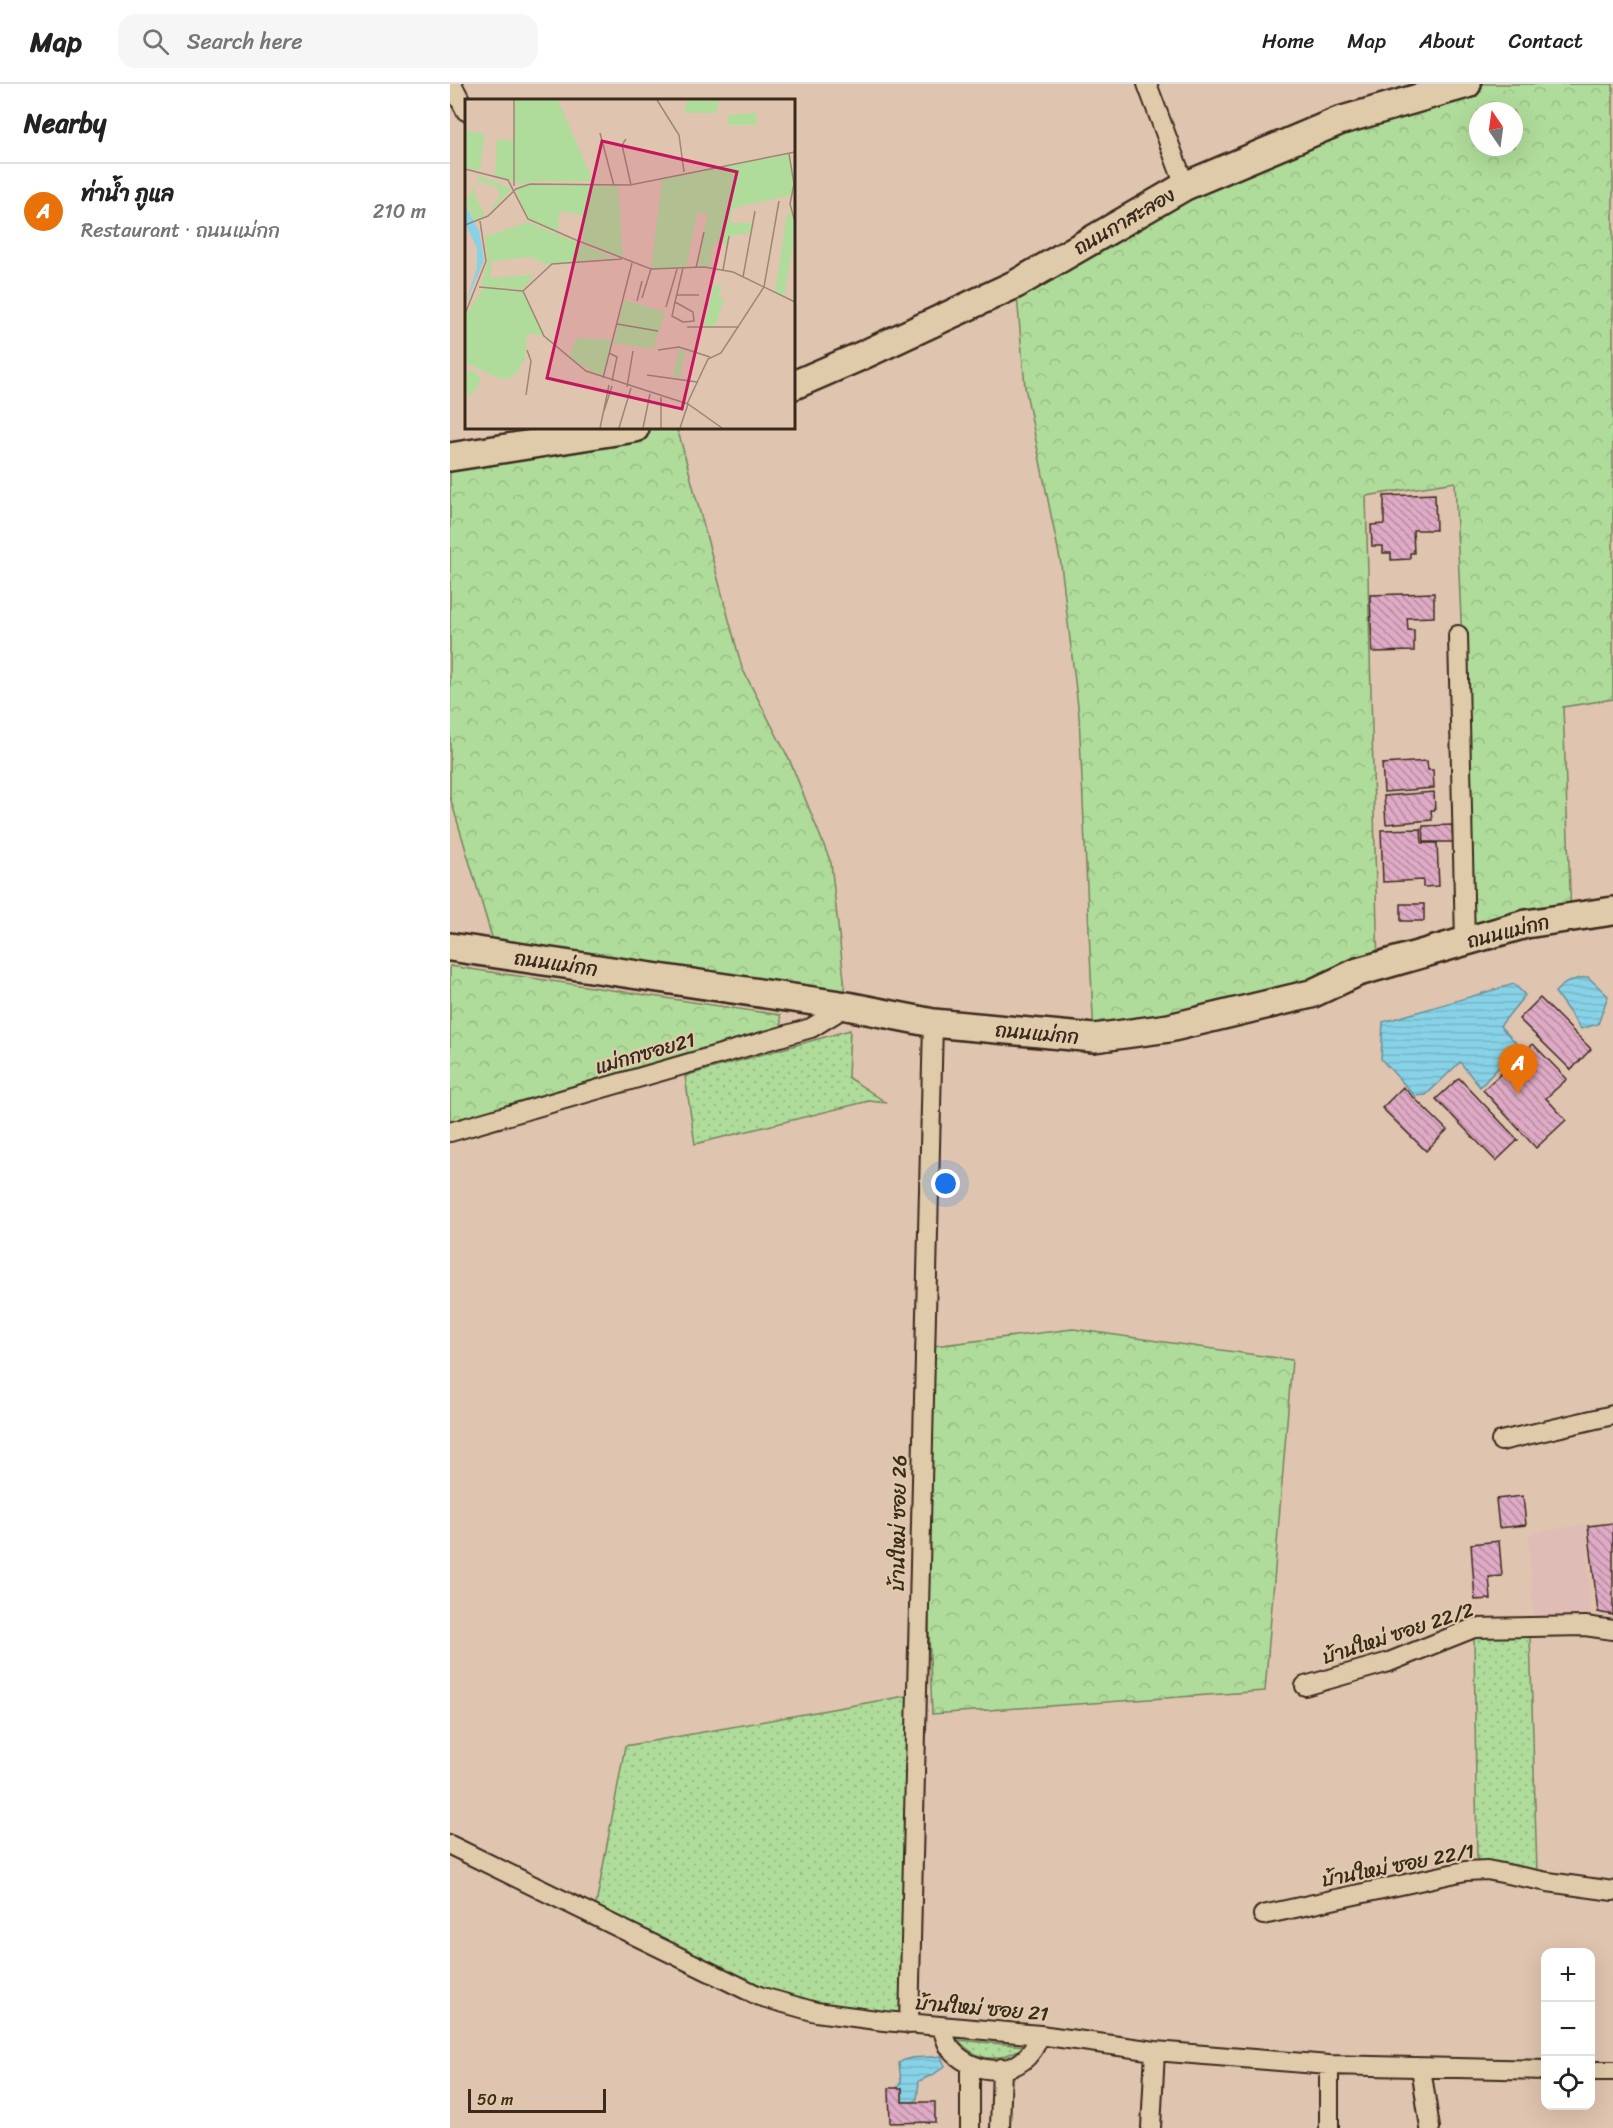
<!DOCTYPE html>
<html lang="en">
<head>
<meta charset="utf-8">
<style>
	:root { --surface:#fff; --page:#f6f6f6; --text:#222; --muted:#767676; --line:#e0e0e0; --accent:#1f6fb2 }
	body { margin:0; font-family:Sriracha,"Playpen Sans Thai",sans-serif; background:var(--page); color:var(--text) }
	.controls { position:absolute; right:18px; bottom:18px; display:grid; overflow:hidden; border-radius:12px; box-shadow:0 6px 24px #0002 }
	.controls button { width:54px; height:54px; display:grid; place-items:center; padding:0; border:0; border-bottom:2px solid var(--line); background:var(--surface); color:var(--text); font:30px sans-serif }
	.compass { position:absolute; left:1019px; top:18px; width:54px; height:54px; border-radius:50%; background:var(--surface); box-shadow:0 6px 24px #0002; rotate:347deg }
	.scale { position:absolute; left:18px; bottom:15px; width:138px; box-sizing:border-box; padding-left:6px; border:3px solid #3b2a1e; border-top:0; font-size:16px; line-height:21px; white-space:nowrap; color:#3b2a1e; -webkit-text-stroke:4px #dfcbaa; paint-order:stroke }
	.you { position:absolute; left:496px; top:1100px; width:21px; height:21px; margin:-15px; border:4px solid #fff; border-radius:50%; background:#1a73e8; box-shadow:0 0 0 9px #1a73e833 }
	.badge { display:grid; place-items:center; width:39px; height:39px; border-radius:50%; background:var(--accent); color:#fff; font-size:20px; font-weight:700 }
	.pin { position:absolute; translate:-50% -50px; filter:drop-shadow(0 2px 3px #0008) }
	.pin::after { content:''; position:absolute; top:32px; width:21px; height:18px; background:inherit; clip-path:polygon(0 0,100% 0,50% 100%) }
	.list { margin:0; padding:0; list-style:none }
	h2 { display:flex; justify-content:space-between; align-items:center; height:78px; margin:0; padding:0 24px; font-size:26px }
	h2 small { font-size:20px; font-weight:400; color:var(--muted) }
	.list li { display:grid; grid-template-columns:39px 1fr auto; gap:18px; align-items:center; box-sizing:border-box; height:96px; padding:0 24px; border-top:2px solid var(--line) }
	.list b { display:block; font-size:22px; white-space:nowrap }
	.list p { margin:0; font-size:20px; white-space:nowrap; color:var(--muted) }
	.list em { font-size:20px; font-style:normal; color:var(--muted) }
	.icon { flex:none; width:33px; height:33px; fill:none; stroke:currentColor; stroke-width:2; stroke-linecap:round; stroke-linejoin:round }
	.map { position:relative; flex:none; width:1163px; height:2044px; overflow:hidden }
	header { display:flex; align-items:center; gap:36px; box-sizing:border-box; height:84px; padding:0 30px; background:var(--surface); border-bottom:2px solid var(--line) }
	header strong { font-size:28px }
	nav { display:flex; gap:33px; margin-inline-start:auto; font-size:21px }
	.search { width:420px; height:54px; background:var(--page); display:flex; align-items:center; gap:15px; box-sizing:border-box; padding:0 21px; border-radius:18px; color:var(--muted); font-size:22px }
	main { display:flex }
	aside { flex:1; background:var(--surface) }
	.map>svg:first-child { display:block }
</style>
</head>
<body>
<header>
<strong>Map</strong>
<div class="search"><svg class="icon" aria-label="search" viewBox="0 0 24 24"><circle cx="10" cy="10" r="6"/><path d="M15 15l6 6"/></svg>Search here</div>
<nav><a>Home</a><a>Map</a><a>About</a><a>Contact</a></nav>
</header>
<main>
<aside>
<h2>Nearby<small></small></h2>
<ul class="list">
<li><span class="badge" style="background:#e8710a">A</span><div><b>ท่าน้ำ ภูแล</b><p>Restaurant · ถนนแม่กก</p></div><em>210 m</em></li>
</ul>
</aside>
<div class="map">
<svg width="1163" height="2044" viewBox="0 0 1163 2044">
	<defs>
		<pattern id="grass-dots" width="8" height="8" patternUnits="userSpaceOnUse" patternTransform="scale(1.5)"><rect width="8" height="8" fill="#afdc9a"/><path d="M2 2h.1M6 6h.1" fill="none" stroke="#97bd84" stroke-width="1.8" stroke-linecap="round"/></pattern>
		<pattern id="forest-crowns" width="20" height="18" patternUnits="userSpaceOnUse" patternTransform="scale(1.5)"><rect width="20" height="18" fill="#afdc9a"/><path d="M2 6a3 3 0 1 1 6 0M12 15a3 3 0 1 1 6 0" fill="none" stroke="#97bd84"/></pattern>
		<pattern id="water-rules" width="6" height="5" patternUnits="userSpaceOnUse" patternTransform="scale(1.5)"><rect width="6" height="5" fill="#87d2e7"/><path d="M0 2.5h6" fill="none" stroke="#75b4c6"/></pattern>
		<pattern id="building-back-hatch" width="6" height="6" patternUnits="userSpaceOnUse" patternTransform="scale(1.5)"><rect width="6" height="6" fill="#deaac5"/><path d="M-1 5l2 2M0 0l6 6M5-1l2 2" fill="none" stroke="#b58b9f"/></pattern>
	</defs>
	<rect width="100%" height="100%" fill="#dfc4af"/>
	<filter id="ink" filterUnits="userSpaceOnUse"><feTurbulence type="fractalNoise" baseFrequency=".0167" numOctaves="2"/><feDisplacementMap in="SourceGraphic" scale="12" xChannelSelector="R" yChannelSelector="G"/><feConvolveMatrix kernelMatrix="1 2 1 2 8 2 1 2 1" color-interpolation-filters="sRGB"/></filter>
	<g filter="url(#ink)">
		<path fill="#dfbcb6" d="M1137,1440L1140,1542L1084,1543L1079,1450Z"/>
		<path fill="url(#grass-dots)" stroke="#75835c" stroke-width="1.5" d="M400,946L398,993L437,1019L419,1017L245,1060L235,992Z
			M1080,1552L1087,1789L1027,1776L1024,1553Z
			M467,1610L459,1940L366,1928L144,1832L175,1662Z
			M508,1956L575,1962C549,1979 529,1979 508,1956Z"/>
		<path fill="url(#forest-crowns)" stroke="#75835c" stroke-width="1.5" fill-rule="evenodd" d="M1016,0H1163V615L1113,623L1121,833L1025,854L1005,398L916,412L928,883L644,954L629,631L611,480L575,303L566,200L673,137ZM1028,27H1064V63H1028Z
			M185,344H226L230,354L292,584L340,677L381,779L397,922L47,870L0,713V373Z
			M0,882L330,931L332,945L0,1038Z
			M623,1245L842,1276L815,1607L482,1630L477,1487L484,1262Z"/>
		<path fill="url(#water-rules)" stroke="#698f97" stroke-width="1.5" d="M1138,893L1158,912L1148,940L1131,945L1105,908C1116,897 1123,895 1138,893Z
			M1064,900L1075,911L1050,942L1069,962L1030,1003L1010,978L976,1011L965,1012L931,975L933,938Z
			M491,1972L495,1982L484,1990L469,1997L467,2015L464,2018H452V2004H447L451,1998L449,1979C461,1970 477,1975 491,1972Z"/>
		<path fill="url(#building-back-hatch)" stroke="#3b2a1e" stroke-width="1.5" d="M985,410L986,446H963L964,469H960V475L941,476V469H933V462H922L921,441L934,440V412Z
			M984,509V533L957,534L958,546H964V567L922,568L920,511Z
			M977,677L978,686H983L984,704L934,708L932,680Z
			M984,708L985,726H981L982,736L936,740L934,712Z
			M1002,741L1003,758H974L973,742Z
			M971,745L972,759H987L989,802L973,803V796L933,798L931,746Z
			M951,820H974V837H951Z
			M1090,914L1141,965L1121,986L1069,935Z
			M1083,960L1117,995L1096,1014L1116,1036L1086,1064L1033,1006Z
			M1009,994L1068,1056L1046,1077L986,1015Z
			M953,1003L997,1046L976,1067L932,1024Z
			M1073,1412L1076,1441L1049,1444L1046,1415Z
			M1163,1439V1531L1148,1528L1138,1442Z
			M1049,1457L1052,1492L1039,1493L1041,1515L1025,1516L1021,1460Z
			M439,2004H452V2018H485V2038L440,2039Z"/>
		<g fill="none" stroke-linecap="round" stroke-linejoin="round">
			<defs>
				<path id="street" d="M2,0L16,27
					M697,0L735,102
					M1008,551L1015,858
					M0,1048L361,944L397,922
					M1051,1357L1163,1331
					M855,1602L939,1578L1024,1544L1135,1542L1163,1546
					M0,1761L309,1912L366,1928L434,1937L590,1951L705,1967L879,1981L1096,1986
					M813,1831L1015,1787L1037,1786L1098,1798L1163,1807
					M459,1940L483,939
					M492,1943C494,1949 496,1959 500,1964C519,1989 562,1995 581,1968C585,1963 587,1957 590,1951
					M879,1981V2044
					M971,1984L980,2044
					M1140,1987H1163
					M520,2044V1981
					M550,2044L552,1984
					M701,2044L705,1967"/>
				<path id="secondary" d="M344,301L411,272L566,200L735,102L889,37L1017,0
					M0,373L185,344
					M0,863L397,922L483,939L644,954L719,944L861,910L908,888L1076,840L1163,827"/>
			</defs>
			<use href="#street" stroke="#3b2a1e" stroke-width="22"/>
			<use href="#secondary" stroke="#3b2a1e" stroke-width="32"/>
			<use href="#street" stroke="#dfcbaa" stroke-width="18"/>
			<use href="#secondary" stroke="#dfcbaa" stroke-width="27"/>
		</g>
	</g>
	<g text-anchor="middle" stroke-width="4.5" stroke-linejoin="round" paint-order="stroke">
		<g font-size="20" fill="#3b2a1e" stroke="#dfcbaa">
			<text transform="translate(674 137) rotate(-30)" y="7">ถนนกาสะลอง</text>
			<text transform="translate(1058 847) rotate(-14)" y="7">ถนนแม่กก</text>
			<text transform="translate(106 879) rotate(8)" y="7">ถนนแม่กก</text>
			<text transform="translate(587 949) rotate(5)" y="7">ถนนแม่กก</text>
			<text transform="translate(195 969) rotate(-16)" y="7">แม่กกซอย21</text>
			<text transform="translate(448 1439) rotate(-89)" y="7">บ้านใหม่ ซอย 26</text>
			<text transform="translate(948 1549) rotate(-18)" y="7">บ้านใหม่ ซอย 22/2</text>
			<text transform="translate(948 1781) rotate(-11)" y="7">บ้านใหม่ ซอย 22/1</text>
			<text transform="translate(532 1924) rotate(5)" y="7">บ้านใหม่ ซอย 21</text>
		</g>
	</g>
	<g transform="translate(15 15)">
		<rect width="330" height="330" fill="#dfc4af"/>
		<path d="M291,14L292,26H263V16ZM0,31L20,35L15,71L0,69ZM15,77L47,90L23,114L35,96L32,89L15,82L9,88L11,99L20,116L8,122L0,99L2,101ZM326,110L330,133L319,198L310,194L321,120ZM249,186L257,187L253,198L259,200L250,227H239ZM112,239L148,241L138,279L104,258ZM214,250L220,251L215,279L208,276ZM6,271L15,278L14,286L5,297L0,295V274Z" fill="#afdc9a"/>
		<path d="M50,1H93L128,82H71L55,86L50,82ZM222,1H254L251,14H219ZM32,40L51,42L49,82L30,77ZM324,55L329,85L326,96L268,109L265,124H287L286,134L264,137L262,145L249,144L244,169L233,168L242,115L232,114L221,169L186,170L197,80ZM65,85L153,87L158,160L119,144L117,116L94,112L93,134L69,124L60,115L51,90ZM63,123L96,137L150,159L80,165L66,158L27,162L25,179L69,176L58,190L16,187L23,162L20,138ZM159,201L200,213L188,250L149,244Z" fill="#afdc9a"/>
		<path d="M19,188L58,192L79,237L62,234L60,260L50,276L42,280H35L0,263V217Z" fill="#afdc9a"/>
		<path d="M0,106L14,132L19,161L0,206L12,169V149L0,124Z" fill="#87d2e7"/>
		<path fill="none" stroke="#9d8675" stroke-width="1.5" d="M192,1L214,36L219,73M135,34L149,87M161,40L157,46L166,86M324,55L329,85L325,105L330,123M0,70L43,81L63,120L111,141L186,170L239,168L268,173L330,203M49,87V1M0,126L23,117L51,90L65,85L165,86L330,53M231,169L239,133M258,171L264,137M278,178L290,112M14,188L58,192M58,192L79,237L121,272L223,305L257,329M58,192L87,165L157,160M211,196H234M177,199L186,170M172,202L177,182M210,203L228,213L229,222L218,223L207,217ZM210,203L218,169M201,208L212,170M0,215L21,162L15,122M152,225L193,232M222,228H274M193,251L214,248L245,258M144,254L152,258L147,282M182,276L232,283M138,279L167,164M162,288L168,252M61,296L66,262L62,251M222,305L243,260L256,254L299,188L314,102M139,312L147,287M135,329L144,286M154,329L166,289M178,329L185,295M196,329V298M215,329L223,305"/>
		<path fill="#c2185b" fill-opacity="0.15" stroke="#c2185b" stroke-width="3" d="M137,42L272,73L217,310L82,279Z"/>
		<rect width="330" height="330" fill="none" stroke="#3b2a1e" stroke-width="3"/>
	</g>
</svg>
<div class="controls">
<button>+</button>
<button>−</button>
<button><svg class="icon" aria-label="locate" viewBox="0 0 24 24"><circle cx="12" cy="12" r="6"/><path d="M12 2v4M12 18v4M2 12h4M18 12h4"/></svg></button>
</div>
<svg class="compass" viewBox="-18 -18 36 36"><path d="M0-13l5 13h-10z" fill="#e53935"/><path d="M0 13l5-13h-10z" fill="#767676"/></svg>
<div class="scale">50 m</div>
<div class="you"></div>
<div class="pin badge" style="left:1068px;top:1010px;background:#e8710a">A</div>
</div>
</main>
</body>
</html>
